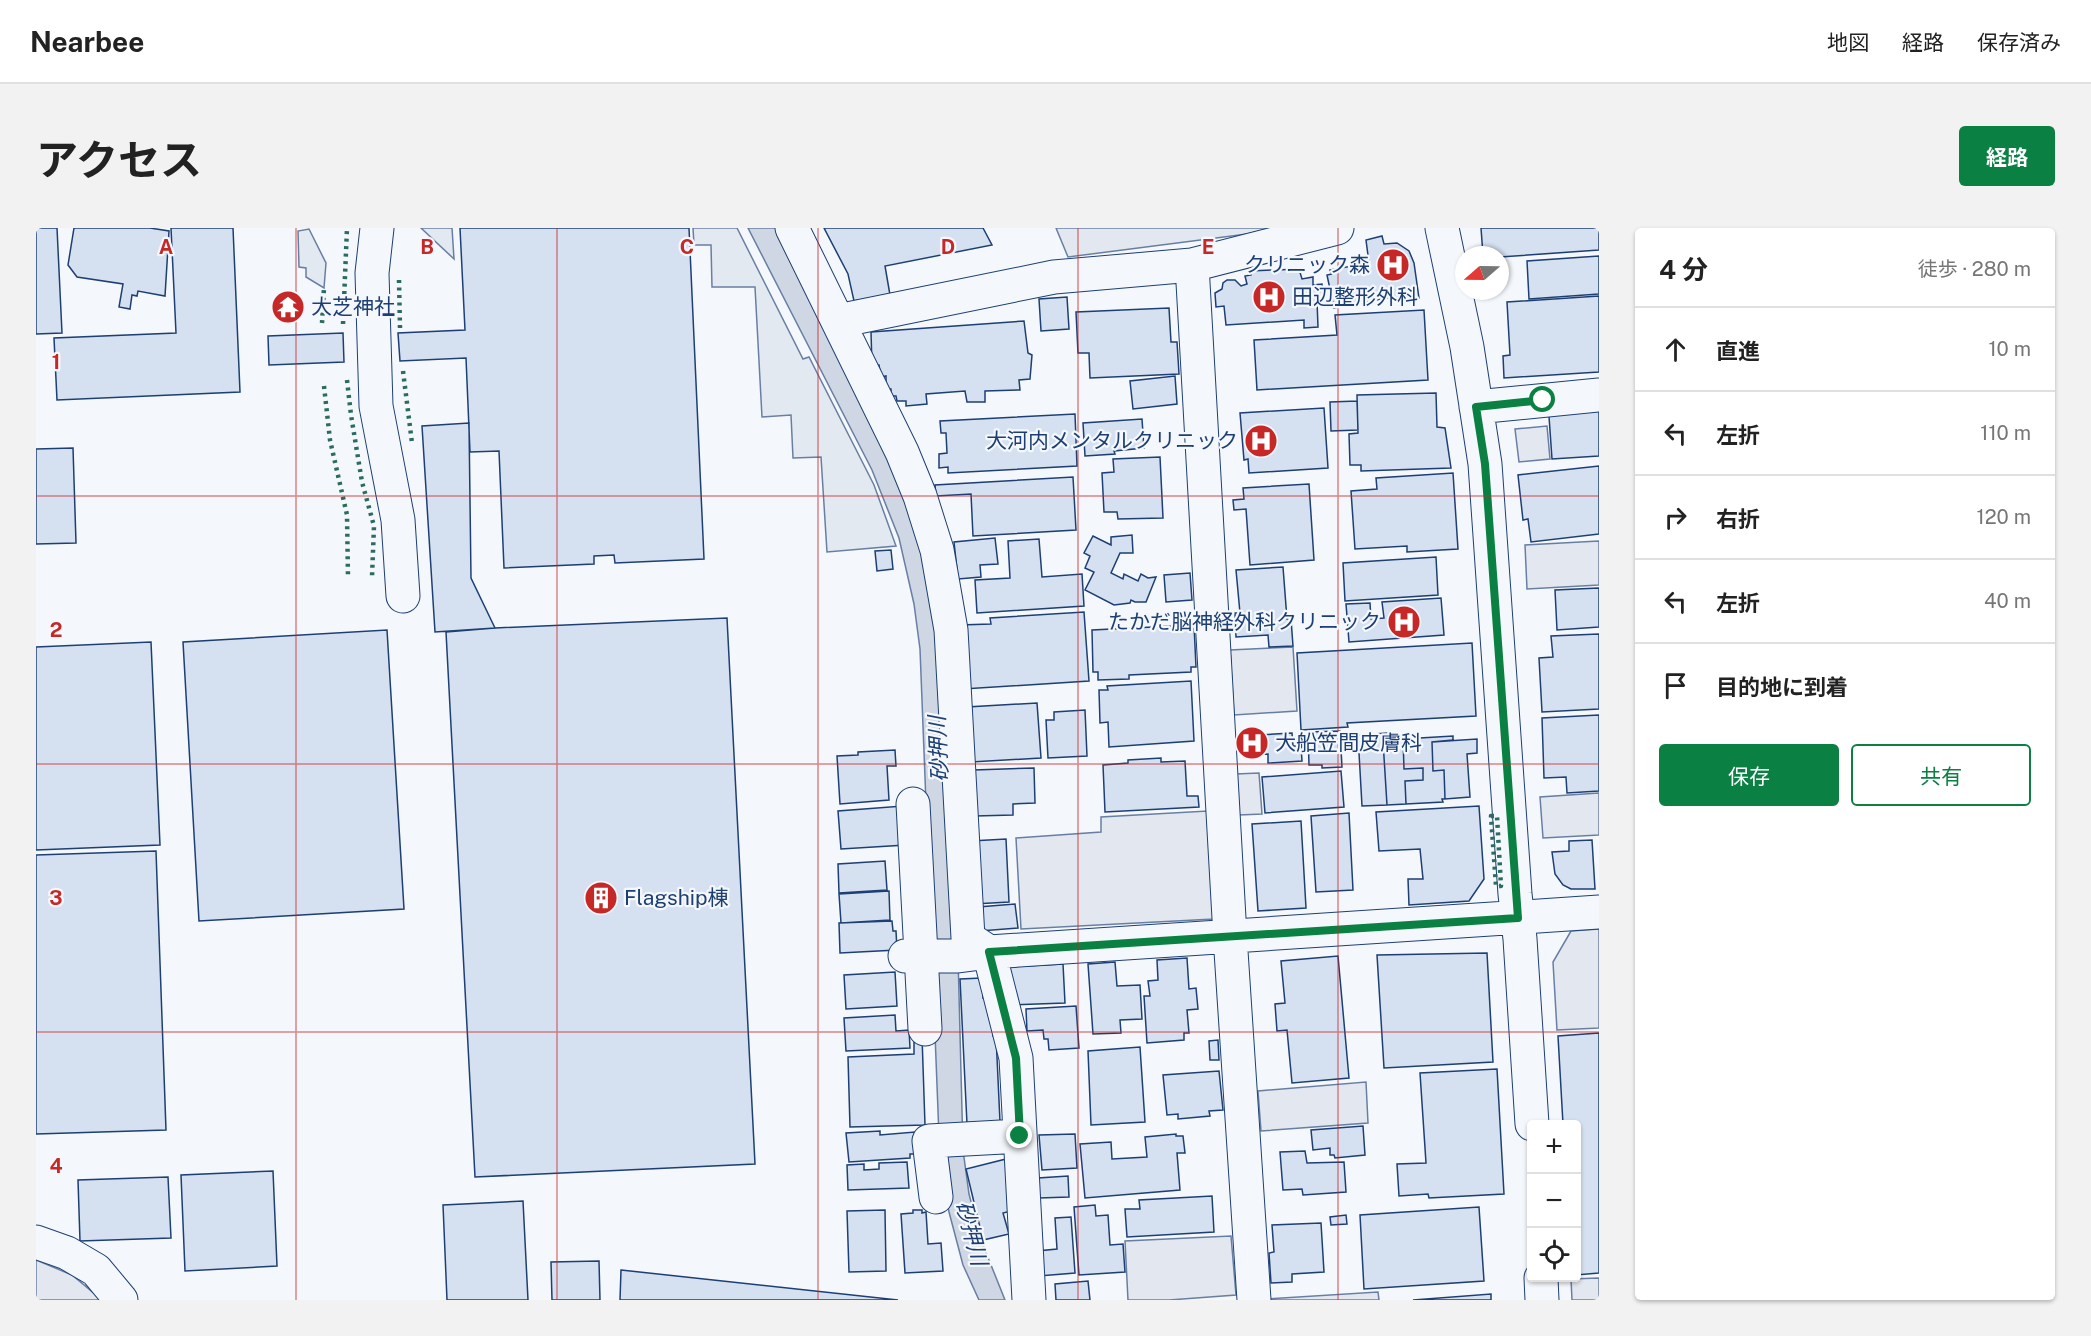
<!DOCTYPE html>
<html lang="ja">
<head>
<meta charset="utf-8">
<style>
	:root { --surface:#fff; --page:#f2f2f2; --text:#222; --muted:#767676; --line:#e0e0e0; --accent:#0b8043 }
	body { margin:0; font-family:"Public Sans","Noto Sans JP",sans-serif; background:var(--page); color:var(--text) }
	.controls { position:absolute; right:18px; bottom:18px; display:grid; overflow:hidden; border-radius:6px; box-shadow:0 2px 4px #0004 }
	.controls button { width:54px; height:54px; display:grid; place-items:center; padding:0; border:0; border-bottom:2px solid var(--line); background:var(--surface); color:var(--text); font:30px sans-serif }
	.compass { position:absolute; left:1419px; top:18px; width:54px; height:54px; border-radius:50%; background:var(--surface); box-shadow:0 2px 4px #0004; rotate:250deg }
	.stop { position:absolute; width:18px; height:18px; margin:-14px; border:4px solid #0b8043; border-radius:50%; background:#fff }
	.stop.end { background:#0b8043; border-color:#fff; box-shadow:0 2px 6px #0008 }
	.list { margin:0; padding:0; list-style:none }
	h2 { display:flex; justify-content:space-between; align-items:center; height:78px; margin:0; padding:0 24px; font-size:26px }
	h2 small { font-size:20px; font-weight:400; color:var(--muted) }
	.list li { display:grid; grid-template-columns:39px 1fr auto; gap:18px; align-items:center; box-sizing:border-box; height:84px; padding:0 24px; border-top:2px solid var(--line) }
	.list b { display:block; font-size:22px; white-space:nowrap }
	.list em { font-size:20px; font-style:normal; color:var(--muted) }
	.actions { display:flex; gap:12px; padding:18px 24px }
	.actions a { flex:1; padding:14px 0; border:2px solid var(--accent); border-radius:6px; text-align:center; font-size:21px; color:var(--accent) }
	.actions .main { background:var(--accent); color:#fff }
	.icon { flex:none; width:33px; height:33px; fill:none; stroke:currentColor; stroke-width:2; stroke-linecap:round; stroke-linejoin:round }
	.map { position:relative; flex:none; width:1563px; height:1072px; overflow:hidden; border-radius:6px }
	header { display:flex; align-items:center; gap:36px; box-sizing:border-box; height:84px; padding:0 30px; background:var(--surface); border-bottom:2px solid var(--line) }
	header strong { font-size:28px }
	nav { display:flex; gap:33px; margin-inline-start:auto; font-size:21px }
	.intro { display:flex; align-items:center; justify-content:space-between; box-sizing:border-box; height:144px; padding:0 36px }
	h1 { margin:0; font-size:42px }
	.button { padding:15px 27px; border-radius:6px; background:var(--accent); color:#fff; font-size:21px; font-weight:700 }
	main { display:flex; gap:36px; padding:0 36px }
	aside { flex:1; background:var(--surface); border-radius:6px; box-shadow:0 2px 4px #0004 }
	.map>svg:first-child { display:block }
</style>
</head>
<body>
<header>
<strong>Nearbee</strong>
<nav><a>地図</a><a>経路</a><a>保存済み</a></nav>
</header>
<div class="intro"><h1>アクセス</h1><a class="button">経路</a></div>
<main>
<div class="map">
<svg width="1563" height="1072" viewBox="0 0 1563 1072">
	<rect width="100%" height="100%" fill="#f4f7fb"/>
	<path fill="#e3e9f0" stroke="#687fa3" stroke-width="1.5" d="M385,0H416L418,31Z
		M657,0H701L767,131L773,129L838,257L860,318L791,324L785,229L757,230L755,187L726,189L719,59H676L675,17H658Z
		M273,1L290,35L288,60L270,49V40L263,39L262,3Z"/>
	<path fill="#e3e8f0" stroke="#687fa3" stroke-width="1.5" d="M1020,0H1238L1211,6L1032,29Z
		M1511,198L1514,231L1483,234L1479,201Z
		M1563,313V357L1491,361L1489,317Z
		M1257,419L1261,483L1198,487L1194,422Z
		M1223,545L1226,586L1203,587L1200,546Z
		M1563,565V607L1507,610L1504,569Z
		M1172,583L1178,691L985,701L980,610L1065,604V589Z
		M1563,701V800L1521,802L1517,734L1535,703Z
		M1330,854L1332,895L1225,903L1222,863Z
		M1195,1008L1200,1067L1133,1072H1092L1089,1013Z
		M0,1032L36,1047L66,1072H0Z
		M1563,1050V1072H1536L1535,1051Z
		M1342,1064L1343,1072H1232V1071Z"/>
	<path fill="#cfd7e4" stroke="#687fa3" stroke-width="1.5" d="M712,0H741L859,231L899,347L922,728L927,922L933,966L945,1012L969,1072H943L927,1037L913,984L904,934L884,421L878,376L863,310L836,242Z"/>
	<path fill="#d5e0f0" stroke="#1d3f73" stroke-width="1.5" d="M0,0H21L26,105L0,106Z
		M38,0H114L133,3L129,68L102,63L101,68L96,67L94,81L83,79L87,56L41,49L32,37Z
		M135,0H197L204,164L21,172L18,110L140,105Z
		M424,0H653L668,331L579,335L578,327L558,328V336L468,340L463,223L434,224L430,130L364,133L362,105L429,102Z
		M788,0H947L956,17L849,38L854,67L818,73L812,46Z
		M1445,0H1563V22L1464,29V27H1447Z
		M1346,8L1348,16L1361,15L1373,23L1378,35L1383,70L1357,74L1356,69L1298,80L1291,47L1296,46L1294,42L1333,35L1330,12Z
		M1563,28V66L1493,71L1491,33Z
		M1263,41L1266,51L1277,49V57L1286,56L1288,72L1281,73L1282,99L1268,100V92L1190,97L1188,78L1180,79L1179,65L1186,61L1187,55L1191,52H1199L1205,58L1211,56L1209,48L1215,47L1214,43Z
		M1563,68V144L1468,150L1467,128L1474,127L1471,74Z
		M1031,69L1033,101L1005,103L1003,71Z
		M258,71L259,86L246,87L245,72Z
		M1133,80L1135,114H1141L1143,146L1054,150L1053,125H1042L1040,84Z
		M1388,82L1392,152L1221,162L1218,112L1301,107L1299,87Z
		M988,93L992,125L996,127L994,151L983,152L984,162L949,163V174H931L929,163L890,166L891,176L870,178V173H861L860,168H855V161L850,160V148L845,149L843,137L836,138L835,104Z
		M307,105L308,134L233,137L232,108Z
		M1139,148L1141,176L1097,181L1094,153Z
		M1563,156V228L1516,231L1511,160Z
		M1400,165L1401,199L1409,200L1415,240L1325,243V237H1314L1313,206L1322,205L1321,167Z
		M1321,173L1322,202L1295,203L1294,174Z
		M1288,180L1292,240L1213,245L1212,231L1208,232L1204,185Z
		M1039,186L1041,238L912,245V239L903,240V226L911,225L910,205H905L904,193Z
		M1106,191L1108,220L1078,223L1079,226L1049,228L1047,195Z
		M433,195L435,350L459,400L399,404L386,198Z
		M37,220L40,315L0,316V221Z
		M1124,229L1127,290L1082,291L1081,284H1068L1066,245L1078,244L1077,231Z
		M1563,238V306L1495,314L1492,291L1487,292L1482,247Z
		M1417,245L1422,321L1371,324V318L1319,321L1315,263L1341,261L1340,250Z
		M1037,249L1040,302L937,308L935,266L900,268L899,257Z
		M1273,256L1278,332L1214,337L1210,281L1198,282L1197,272L1208,271L1207,260Z
		M1096,307L1097,325H1084L1075,345L1087,351L1088,346L1102,353L1105,346L1112,350L1120,349L1110,374H1099L1095,372L1094,375L1078,377L1049,362L1058,344L1049,340L1054,328L1048,325L1057,308L1075,317V309Z
		M959,310L962,336L944,337L945,349L922,351L918,314Z
		M1003,311L1006,349L1046,346L1048,378L941,385L939,352L974,350L972,313Z
		M855,322L857,341L841,343L839,323Z
		M1400,329L1402,367L1309,373L1307,335Z
		M1247,339L1251,391H1255L1257,418L1233,419L1232,407L1200,409L1199,385H1204L1200,342Z
		M1154,345L1156,372L1130,374L1128,347Z
		M1563,360V399L1521,402L1519,362Z
		M1405,370L1408,407L1313,414L1310,376L1334,375L1335,391L1348,390L1346,374Z
		M1048,384L1053,453L927,461L923,397L955,396L954,390Z
		M691,390L719,936L439,949L410,404L459,400Z
		M1158,397L1160,439H1155V444L1093,447V451L1062,452V444H1057L1056,402Z
		M351,402L368,681L163,693L147,414Z
		M1563,406V481L1506,484L1503,430L1517,429L1515,408Z
		M115,414L124,617L0,622V419Z
		M1436,415L1440,488L1311,495L1312,499L1265,502L1261,425Z
		M1155,453L1158,513L1073,519L1072,494L1064,495L1063,462H1072L1071,458Z
		M1001,475L1005,530L935,534L931,479Z
		M1049,482L1051,528L1012,530L1010,492H1018V484Z
		M1563,487V563L1531,565L1530,549L1508,550L1506,490Z
		M1304,503L1306,539L1286,540V537H1273L1272,504Z
		M1256,505L1257,518H1265L1266,533L1232,535V526L1207,528L1206,508Z
		M1352,505L1353,512L1347,513L1351,577L1326,578L1322,507Z
		M1417,508V512L1396,514L1397,543L1408,542L1409,571H1406L1407,574L1370,576L1369,553L1387,552V540L1368,541L1367,511Z
		M1367,511L1368,541L1387,540V552L1369,553L1370,576L1351,577L1347,513Z
		M1441,511V525L1431,526L1434,569L1409,571L1408,542L1397,543L1396,514Z
		M859,522L860,538H851L853,572L804,576L801,528L822,527V524Z
		M1125,530V534L1149,533L1151,568H1162L1163,579L1069,584L1067,537L1092,535V532Z
		M998,540L999,575L977,576V587L939,588L938,542Z
		M1305,543L1308,579L1229,585L1226,549Z
		M867,578L870,617L805,621L802,583Z
		M1443,578L1448,651L1433,673L1373,677L1372,651H1387L1384,621L1343,623L1340,584Z
		M1313,585L1317,662L1280,664L1275,588Z
		M1265,593L1270,680L1222,683L1216,596Z
		M970,611L973,674L938,676L935,613Z
		M1556,612L1559,661H1535L1527,657L1519,646L1516,624L1533,623V613Z
		M120,623L130,902L0,906V627Z
		M849,633L851,662L803,665L802,636Z
		M853,663L854,692L805,695L803,666Z
		M979,676L982,700L944,703L942,679Z
		M856,693L857,703H860L861,722L804,725L803,695Z
		M1451,725L1457,834L1348,840L1341,727Z
		M1302,728L1313,850L1256,855L1251,802L1241,803L1239,776L1249,775L1245,733Z
		M1151,730L1153,761L1160,760L1162,781L1151,782L1153,805H1148V812L1111,815L1108,768H1114L1112,753L1122,752L1121,732Z
		M1079,734L1081,758L1104,757L1106,791L1084,792L1085,805L1057,806L1052,736Z
		M1027,736L1029,775L975,777L973,739Z
		M859,744L861,778L810,781L808,747Z
		M946,750L947,770L952,769L956,781L957,808H960L964,894L931,896L924,751Z
		M1040,778L1043,820L1013,822L1012,811H1008L1007,802L991,803L990,781Z
		M859,787L860,803L873,802L874,820L810,823L808,790Z
		M1563,805V1045L1540,1047V896H1527L1522,808Z
		M886,808L889,897L814,899L812,829L878,826V809Z
		M1182,812L1183,832H1174L1173,813Z
		M1104,819L1109,894L1055,897L1052,823Z
		M1461,841L1468,966L1393,970L1392,966L1363,968L1361,936L1390,935L1384,845Z
		M1183,843L1187,882L1173,883L1174,888L1142,891V886L1131,887L1127,847Z
		M1327,898L1329,927L1299,930L1298,927H1294V920L1277,922L1275,902Z
		M844,903V907L879,904L880,926H874V930L813,934L810,905Z
		M1039,906L1041,940L1006,942L1003,907Z
		M1140,906V908H1147L1149,925H1141L1144,962L1049,970L1044,916L1075,914L1076,931L1111,929L1109,909Z
		M1269,923L1271,935L1308,934L1310,964L1267,967L1266,961L1247,962L1244,924Z
		M970,931L979,982L967,985L973,1006L947,1012L930,941Z
		M871,934L873,960L812,962L811,937L828,936V942L843,941V935Z
		M237,943L241,1038L149,1043L145,947Z
		M1032,948L1033,969L1003,970L1002,950Z
		M132,949L135,1010L44,1013L42,952Z
		M1176,968L1178,1004L1091,1009L1089,981H1104L1103,972Z
		M487,973L492,1072H411L407,977Z
		M1059,977L1060,988L1072,987L1074,1017L1087,1016L1089,1044L1043,1047L1038,979Z
		M1443,979L1448,1053L1328,1061L1324,987Z
		M849,982L850,1043L813,1044L811,983Z
		M877,982H886V985L890,984L892,1016L905,1015L907,1043L869,1045L865,986L877,985Z
		M1310,987L1311,996L1295,997L1294,989Z
		M1035,989L1039,1045L1003,1048L1001,1023L1021,1021L1019,990Z
		M1285,995L1288,1044L1256,1046V1054L1235,1055L1233,1025L1238,1024L1236,997Z
		M563,1033L564,1072H516L515,1034Z
		M585,1042L862,1072H584Z
		M1052,1053L1054,1072H1020L1019,1056Z
		M1455,1066V1072H1377Z"/>
	<g fill="none" stroke-linecap="round" stroke-linejoin="round">
		<defs>
			<path id="minor" d="M341,0L336,45L340,178L362,292L367,368
				M756,0L866,224L884,268L901,322L915,402L932,710L953,724L980,830L993,1072
				M1406,0L1431,119L1449,236L1479,666L1484,711L1496,896
				M1156,37L1194,708L1218,1072
				M802,93L1018,49L1156,37L1301,0
				M1440,179L1563,167
				M877,576L889,801
				M869,728H922L953,724L1563,684
				M900,969L893,913L984,908
				M0,1014L31,1025L60,1042L85,1072
				M1505,1050L1506,1072"/>
		</defs>
		<use href="#minor" stroke="#1d3f73" stroke-width="35"/>
		<use href="#minor" stroke="#f4f7fb" stroke-width="33"/>
		<path stroke="#2c6c60" stroke-width="4.5" stroke-dasharray="3 4.5" stroke-linecap="butt" d="M363,52L364,100
			M286,95L288,60
			M307,96L311,0
			M367,143L376,215
			M311,152L315,187L326,254L338,298L336,349
			M288,158L294,212L311,287L312,350
			M1455,588H1461L1465,658H1460Z"/>
	</g>
	<g fill="none" stroke-linecap="round" stroke-linejoin="round">
		<path stroke="#0b8043" stroke-width="8" d="M984,908L980,830L953,724L1482,690L1449,236L1440,179L1507,172"/>
	</g>
	<path fill="none" stroke="#c62828" stroke-width="1.5" stroke-opacity="0.55" d="M260,0V1072M521,0V1072M782,0V1072M1042,0V1072M1302,0V1072M0,268H1563M0,536H1563M0,804H1563"/>
	<defs>
		<symbol id="hospital-disc" viewBox="-11 -11 22 22"><circle r="9.5" fill="#c62828" stroke="#f4f7fb"/><path d="M-5-5h3v3.5h4V-5h3V5h-3V1.5h-4V5h-3Z" fill="#fff"/></symbol>
		<symbol id="temple-disc" viewBox="-11 -11 22 22"><circle r="9.5" fill="#c62828" stroke="#f4f7fb"/><path d="M0-6L5-2H3V0L6.5 2.5H4V6H1.5V3h-3V6H-4V2.5H-6.5L-3 0V-2H-5Z" fill="#fff"/></symbol>
		<symbol id="building-disc" viewBox="-11 -11 22 22"><circle r="9.5" fill="#c62828" stroke="#f4f7fb"/><path d="M-4-6H4V6H1V3H-1V6H-4ZM-2.5-4.3h1.7v1.8h-1.7ZM.8-4.3h1.7v1.8H.8ZM-2.5-1h1.7V.8h-1.7ZM.8-1h1.7V.8H.8Z" fill="#fff"/></symbol>
	</defs>
	<g fill-rule="evenodd">
		<use href="#hospital-disc" x="1338" y="18" width="38" height="38"/>
		<use href="#hospital-disc" x="1214" y="50" width="38" height="38"/>
		<use href="#temple-disc" x="233" y="60" width="38" height="38"/>
		<use href="#hospital-disc" x="1206" y="194" width="38" height="38"/>
		<use href="#hospital-disc" x="1349" y="375" width="38" height="38"/>
		<use href="#hospital-disc" x="1197" y="496" width="38" height="38"/>
		<use href="#building-disc" x="546" y="651" width="38" height="38"/>
	</g>
	<g text-anchor="middle" stroke-width="4.5" stroke-linejoin="round" paint-order="stroke">
		<g font-size="21" fill="#1d3f73" stroke="#f4f7fb" text-anchor="start">
			<text x="1334" y="44" text-anchor="end">クリニック森</text>
			<text x="1256" y="76">田辺整形外科</text>
			<text x="275" y="86">大芝神社</text>
			<text x="1202" y="220" text-anchor="end">大河内メンタルクリニック</text>
			<text x="1345" y="401" text-anchor="end">たかだ脳神経外科クリニック</text>
			<text x="1239" y="522">大船笠間皮膚科</text>
			<text x="588" y="677">Flagship棟</text>
		</g>
		<g font-size="22" font-style="italic" fill="#1d3f73" stroke="#f4f7fb">
			<text transform="translate(902 521) rotate(-93)" y="8">砂押川</text>
			<text transform="translate(936 1005) rotate(75)" y="8">砂押川</text>
		</g>
	</g>
	<g font-size="20" text-anchor="middle" font-weight="bold" fill="#c62828" stroke="#f4f7fb" stroke-width="4.5" stroke-linejoin="round" paint-order="stroke">
		<text x="130" y="26">A</text>
		<text x="391" y="26">B</text>
		<text x="651" y="26">C</text>
		<text x="912" y="26">D</text>
		<text x="1172" y="26">E</text>
		<text x="20" y="141">1</text>
		<text x="20" y="409">2</text>
		<text x="20" y="677">3</text>
		<text x="20" y="945">4</text>
	</g>
</svg>
<div class="controls">
<button>+</button>
<button>−</button>
<button><svg class="icon" aria-label="locate" viewBox="0 0 24 24"><circle cx="12" cy="12" r="6"/><path d="M12 2v4M12 18v4M2 12h4M18 12h4"/></svg></button>
</div>
<svg class="compass" viewBox="-18 -18 36 36"><path d="M0-13l5 13h-10z" fill="#e53935"/><path d="M0 13l5-13h-10z" fill="#767676"/></svg>
<div class="stop" style="left:1507px;top:172px"></div>
<div class="stop end" style="left:984px;top:908px"></div>
</div>
<aside>
<h2>4 分<small>徒歩 · 280 m</small></h2>
<ul class="list">
<li><svg class="icon" aria-label="ahead" viewBox="0 0 24 24"><path d="M12 20V5M6 11l6-6 6 6"/></svg><div><b>直進</b></div><em>10 m</em></li>
<li><svg class="icon" aria-label="left" viewBox="0 0 24 24"><path d="M17 20v-9H6M10 6l-5 5 5 5"/></svg><div><b>左折</b></div><em>110 m</em></li>
<li><svg class="icon" aria-label="right" viewBox="0 0 24 24"><path d="M7 20v-9h11M14 6l5 5-5 5"/></svg><div><b>右折</b></div><em>120 m</em></li>
<li><svg class="icon" aria-label="left" viewBox="0 0 24 24"><path d="M17 20v-9H6M10 6l-5 5 5 5"/></svg><div><b>左折</b></div><em>40 m</em></li>
<li><svg class="icon" aria-label="arrive" viewBox="0 0 24 24"><path d="M6 21V4h12l-3 4 3 4H6"/></svg><div><b>目的地に到着</b></div></li>
</ul>
<div class="actions"><a class="main">保存</a><a>共有</a></div>
</aside>
</main>
</body>
</html>
